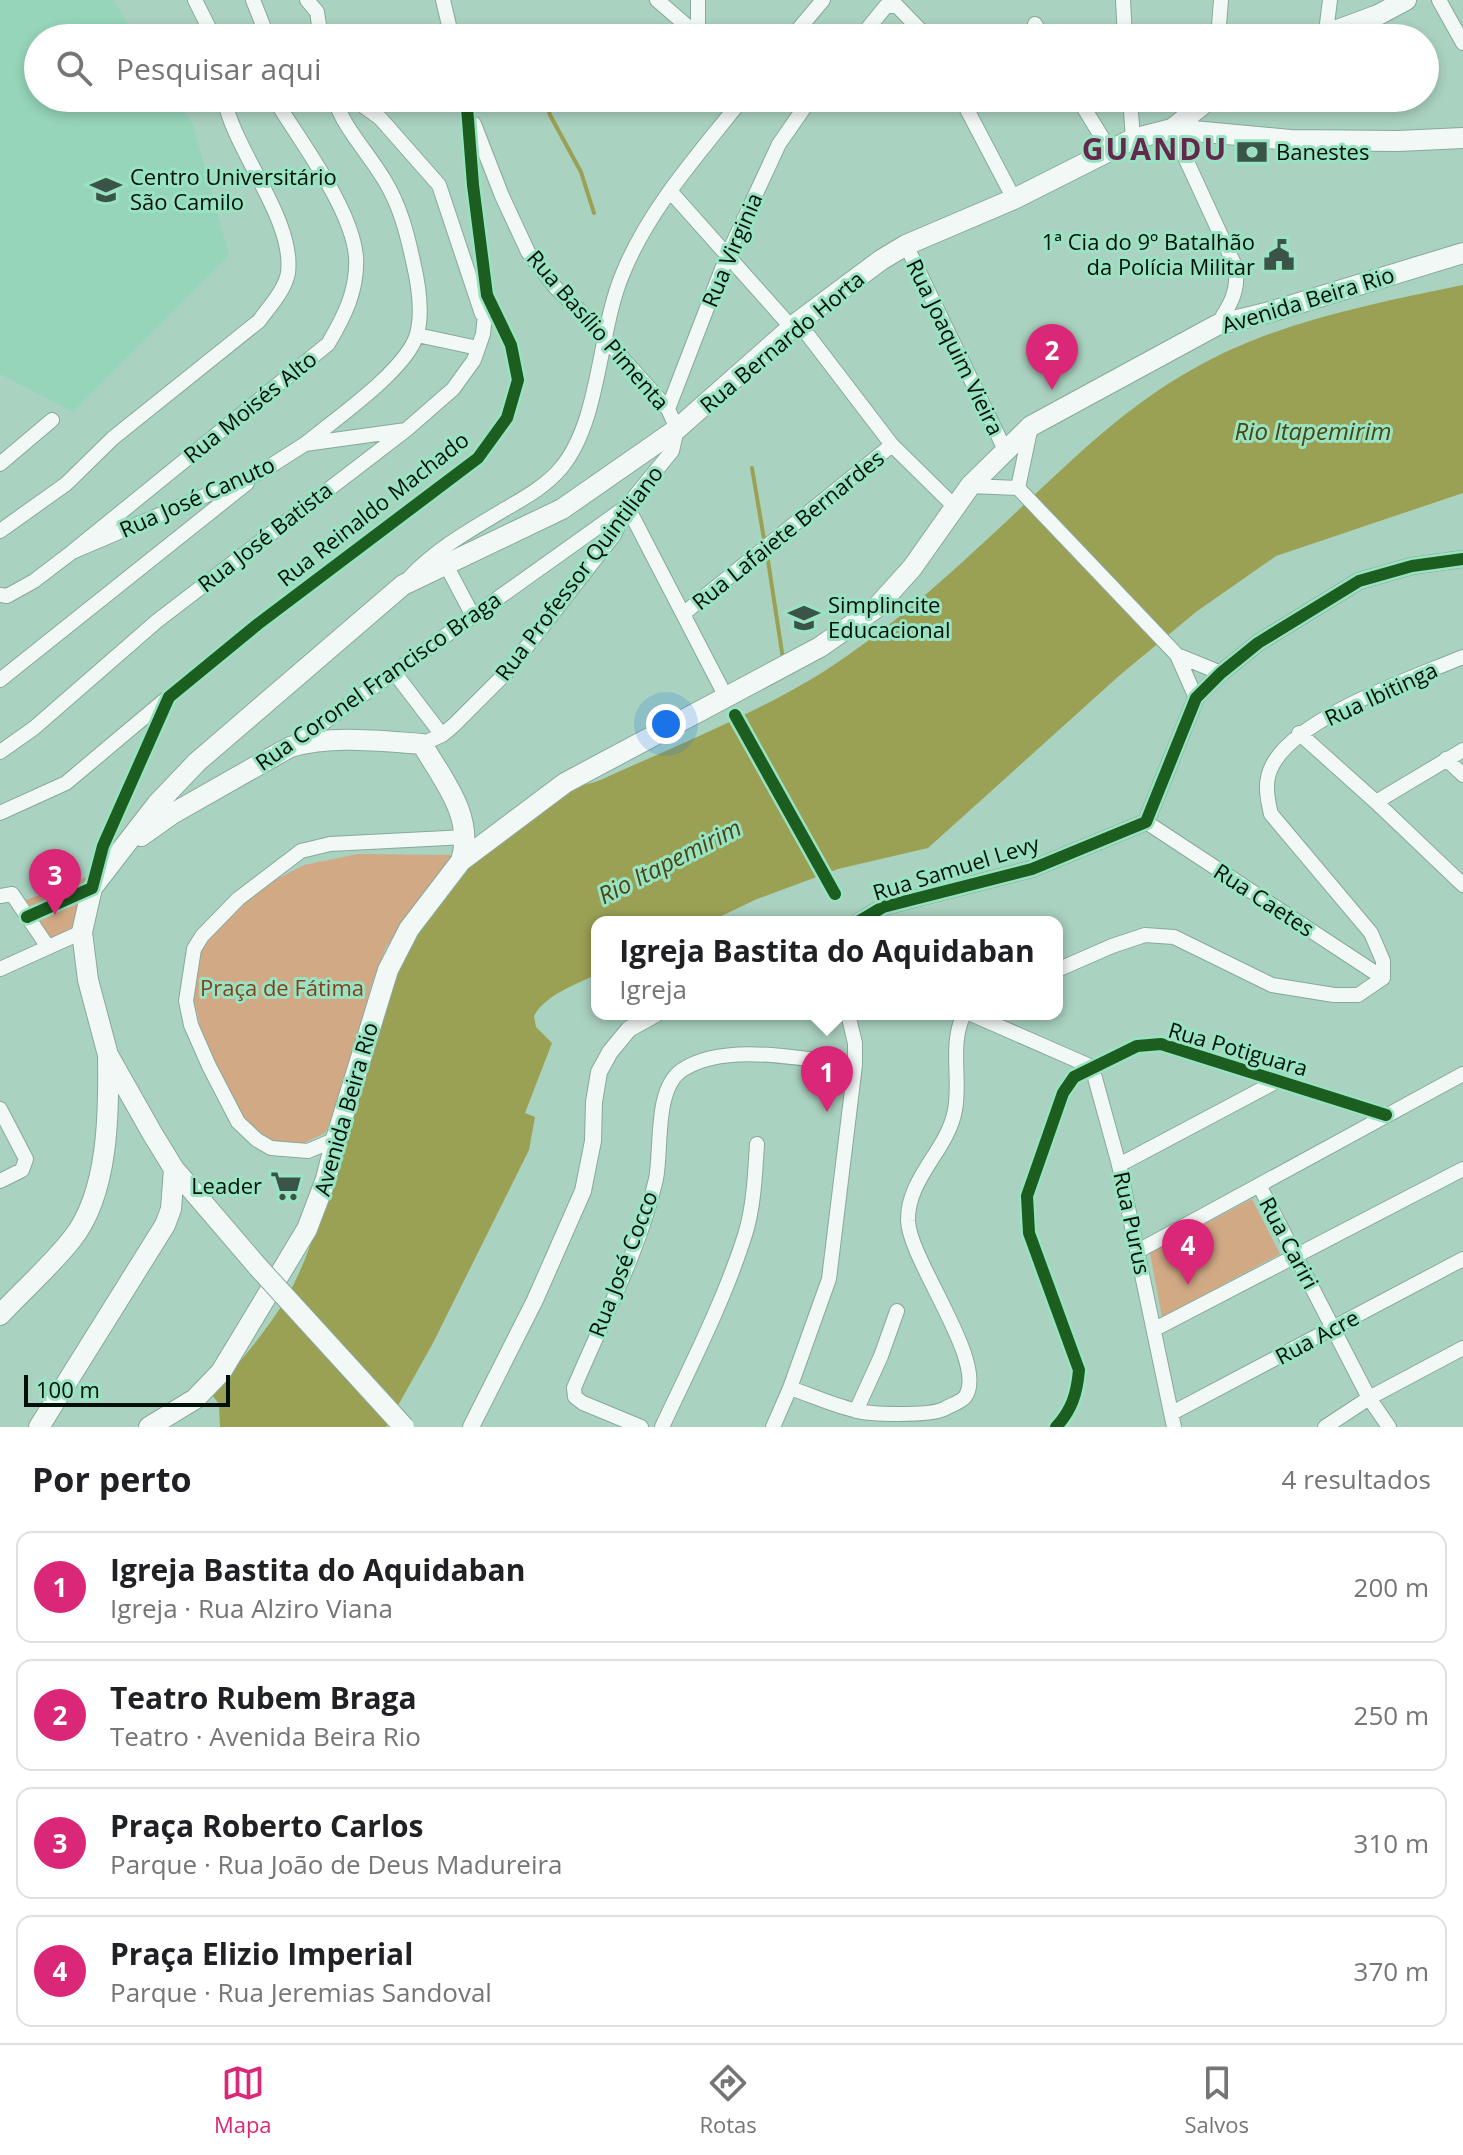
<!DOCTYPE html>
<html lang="pt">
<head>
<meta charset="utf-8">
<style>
	:root { --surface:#fff; --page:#f6f6f6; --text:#202124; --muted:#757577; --line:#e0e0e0; --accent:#db2777 }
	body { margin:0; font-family:"Open Sans",sans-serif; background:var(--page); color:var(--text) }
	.scale { position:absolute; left:24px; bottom:20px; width:206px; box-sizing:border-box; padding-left:8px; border:4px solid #001008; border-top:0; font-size:22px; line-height:28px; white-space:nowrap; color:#001008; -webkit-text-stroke:6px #99e3c2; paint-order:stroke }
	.you { position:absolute; left:666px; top:724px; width:28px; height:28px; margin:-20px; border:6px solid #fff; border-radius:50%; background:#1a73e8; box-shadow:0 0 0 12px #1a73e833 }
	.badge { display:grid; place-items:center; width:52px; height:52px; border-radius:50%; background:var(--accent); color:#fff; font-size:26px; font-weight:700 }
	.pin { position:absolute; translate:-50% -66px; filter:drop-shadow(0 2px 4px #0008) }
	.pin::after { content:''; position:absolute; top:42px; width:28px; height:24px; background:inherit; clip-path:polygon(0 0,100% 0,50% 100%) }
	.popup { position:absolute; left:591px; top:916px; width:472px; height:104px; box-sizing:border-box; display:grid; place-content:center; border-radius:16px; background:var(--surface); filter:drop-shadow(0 2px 6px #0005); font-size:26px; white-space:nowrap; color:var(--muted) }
	.popup b { font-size:30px; color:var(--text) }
	.popup::after { content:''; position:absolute; left:50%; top:100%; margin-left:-16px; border:16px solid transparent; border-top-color:var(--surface) }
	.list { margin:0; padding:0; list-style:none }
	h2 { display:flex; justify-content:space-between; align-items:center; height:104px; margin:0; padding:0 32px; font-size:34px }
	h2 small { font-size:26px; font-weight:400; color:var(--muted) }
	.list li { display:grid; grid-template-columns:52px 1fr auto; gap:24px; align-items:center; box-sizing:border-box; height:112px; margin:0 16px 16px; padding:0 16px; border:2px solid var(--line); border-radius:16px }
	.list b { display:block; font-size:30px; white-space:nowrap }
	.list p { margin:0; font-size:26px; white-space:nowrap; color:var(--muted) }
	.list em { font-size:26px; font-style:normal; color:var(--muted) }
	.icon { flex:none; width:44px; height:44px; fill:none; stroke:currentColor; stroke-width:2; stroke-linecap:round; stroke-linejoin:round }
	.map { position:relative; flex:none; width:1463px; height:1427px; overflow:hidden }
	.search { position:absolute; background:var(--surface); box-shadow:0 4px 12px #0003; left:24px; right:24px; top:24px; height:88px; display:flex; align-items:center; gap:20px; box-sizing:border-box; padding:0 28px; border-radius:44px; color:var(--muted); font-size:30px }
	.sheet { height:616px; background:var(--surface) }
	nav { display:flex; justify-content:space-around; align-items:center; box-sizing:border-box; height:112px; border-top:2px solid var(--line); background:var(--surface); font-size:22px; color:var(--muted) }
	nav a { display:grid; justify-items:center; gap:4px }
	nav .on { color:var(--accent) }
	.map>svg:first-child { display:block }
</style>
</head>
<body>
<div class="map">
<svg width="1463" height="1427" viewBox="0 0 1463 1427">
	<rect width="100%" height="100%" fill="#aad2c0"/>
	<path fill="#96d5b9" d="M0,0H113L137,38H38V98H175L193,125L229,255L73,412L0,374Z"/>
	<path fill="#d1a985" d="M358,854L456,855L386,947L370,989L365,1028L334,1117L325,1133L300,1145L269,1140L258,1133L244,1118L204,1041L193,997L197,948L254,891L304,865Z
		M89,876L75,929L50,941L21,902Z
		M1252,1199L1280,1254L1162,1317L1150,1253Z"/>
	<path fill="#9ba154" d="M1463,285V493L1276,556L1196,612L1120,675L928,848L838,869L757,899L709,922H597V974C576,985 546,994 534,1016L536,1027L552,1043L525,1113L535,1117L529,1150L433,1343L386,1427H220L219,1404L212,1395C243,1357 279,1319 299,1273C314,1241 322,1206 332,1172C347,1121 362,1070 379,1019C389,992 398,962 413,937C440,891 512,823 557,794C572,786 592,785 607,777C678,745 757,713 823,672C898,624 962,563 1027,502C1079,453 1130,404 1193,369C1275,322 1371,304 1463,285Z"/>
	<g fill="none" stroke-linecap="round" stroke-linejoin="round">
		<path stroke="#9ba154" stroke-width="4" d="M545,98L550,115L581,172L594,213
			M752,468L765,545
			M767,554L783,659"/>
		<defs>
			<path id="minor" d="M195,0L214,38
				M253,0L268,38
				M307,0L317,12L321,38
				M443,0L452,38
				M657,0L701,38
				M1123,0L1125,38
				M1439,0L1463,43
				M1035,24L1043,38
				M1326,32L1330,0
				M698,33V0
				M791,38L823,0
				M860,38L886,6H897L928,38
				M1218,38L1221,0
				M352,98L380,118L439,185L482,314
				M961,98L1014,199
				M1078,98L1109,149
				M1130,98L1133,139
				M1172,129L1235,266C1240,289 1230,306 1217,325
				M670,191L792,328
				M906,245L1005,450
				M798,322L892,445L954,506
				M417,335L478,348
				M668,409L727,256L779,144L811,98
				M305,444C335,419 407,370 417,334C423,312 418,282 413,261C407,233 400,206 385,181C368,152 344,129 334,98
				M0,464L52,420
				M970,486L1018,488L1031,426
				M1018,488L1177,655L1196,698
				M627,506L726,697
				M0,531L66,484L113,438L259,321C269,307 285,290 288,273C295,220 234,151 224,98
				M72,552L328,344C344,317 358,290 356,257C352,208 299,140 274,98
				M446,565L473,616
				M409,578C437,548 472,529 507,508C526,497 547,485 561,468C601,420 598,331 623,273C650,207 699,154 743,98
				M0,595L7,596L34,581L72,552L261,472L305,444L406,430
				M683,614L892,445
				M1177,655L1221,673
				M394,672L442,735
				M0,680L247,483
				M1299,733L1376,802L1463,885
				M295,743L623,509
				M422,744L442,735L454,725L507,672L614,535L627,506L672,451L677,429L668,409L580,311L556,288L528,252L502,196L474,124
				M0,752L34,728L157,621L406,430L453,389L474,360L483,334L487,296
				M1446,759L1463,775
				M1376,802L1463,750
				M0,813L66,783L166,699
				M1146,822L1383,978
				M0,896L12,894L48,947
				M27,917L92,888L103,846L169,697L258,624L478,458L507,418L518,380L511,345L487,295L473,185L467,107
				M0,969L82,932
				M1057,970L1112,946L1145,935L1174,937L1272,985L1334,995H1358L1383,978
				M1383,978V961L1371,933L1271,814C1267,798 1264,781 1272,766C1296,717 1413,678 1463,657
				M971,1014L1092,1067L1119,1165L1174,1427
				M0,1109L26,1159L22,1170L0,1181
				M336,1139L308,1151L271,1148L257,1140L238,1122L209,1066L191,1025L186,1001L194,949L202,936L238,899L301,851L330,844L466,837
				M1119,1165L1279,1080
				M1259,1185L1369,1398L1389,1427
				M1138,1251L1463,1074
				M1155,1329L1463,1169
				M790,1388C811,1395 832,1405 854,1410C870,1415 929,1416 944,1409C951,1405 961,1402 965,1397C989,1364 910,1262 908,1221C907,1178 948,1150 955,1110C961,1078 949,1045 964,1014
				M856,1411L881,1356L897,1311
				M1172,1413L1463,1259
				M641,1427L583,1403L575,1397L574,1388C602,1321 640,1250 656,1179C662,1149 654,1089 682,1070C726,1041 805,1060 855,1065
				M662,1427C691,1365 724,1301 745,1235C754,1206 755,1174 757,1144
				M773,1427L790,1388L829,1279L855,1065V1043L848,1014
				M1056,1427C1072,1410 1077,1393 1079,1370L1029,1233L1027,1196L1063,1093L1074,1077L1137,1046L1161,1044L1386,1115
				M1325,1427L1369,1398L1463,1348"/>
			<path id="tertiary" d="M858,922L883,907L1032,869L1146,822L1196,698L1221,673L1258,643L1359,581L1412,566L1463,559
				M471,1427L535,1300L583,1191L593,1141L594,1102L599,1072L610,1052L629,1029L656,1014"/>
			<path id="secondary" d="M1316,38L1378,15L1406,0
				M1172,129L1211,98
				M141,836L172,814L290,747C334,735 378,741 422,744C443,780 475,817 461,861
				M258,1267L174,1169L152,1133L108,1055L88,980L82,932L92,888L157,804L197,762L403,585L562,509L677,429L798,322L881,260L906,245L1014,199L1133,139L1172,129L1290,140L1398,141L1463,138
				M0,1315C23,1290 51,1266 72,1239C109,1193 109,1111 108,1055
				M39,1427L165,1225L171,1209L174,1169
				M149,1427L195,1399L221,1372L307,1229L326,1179L336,1139L388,970L409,929L461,861L565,783L820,647L876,608L912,568L970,486L1031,426L1217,325L1270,312L1463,253"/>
		</defs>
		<use href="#minor" stroke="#88a99b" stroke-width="16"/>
		<use href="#tertiary" stroke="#88a99b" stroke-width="18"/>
		<use href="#secondary" stroke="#88a99b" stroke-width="22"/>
		<use href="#minor" stroke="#f2f8f6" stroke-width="14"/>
		<use href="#tertiary" stroke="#f2f8f6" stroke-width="16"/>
		<use href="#secondary" stroke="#f2f8f6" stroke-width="20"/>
		<defs>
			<path id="secondary-bridge" d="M258,1267L404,1427"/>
		</defs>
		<use href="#secondary-bridge" stroke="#88a99b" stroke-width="22" stroke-linecap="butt"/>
		<use href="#secondary-bridge" stroke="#f2f8f6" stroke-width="20"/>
		<defs>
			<path id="cycleway" d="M735,715L835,894
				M27,917L92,888L103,846L169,697L258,624L478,458L507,418L518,380L511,345L487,295L473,185L467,107
				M858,922L883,907L1032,869L1146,822L1196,698L1221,673L1258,643L1359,581L1412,566L1463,559
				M1056,1427C1072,1410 1077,1393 1079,1370L1029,1233L1027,1196L1063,1093L1074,1077L1137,1046L1161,1044L1386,1115"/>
		</defs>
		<use href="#cycleway" stroke="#99e3c2" stroke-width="17"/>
		<use href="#cycleway" stroke="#1b5e20" stroke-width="12"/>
	</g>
	<defs>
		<symbol id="bank-bare" viewBox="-9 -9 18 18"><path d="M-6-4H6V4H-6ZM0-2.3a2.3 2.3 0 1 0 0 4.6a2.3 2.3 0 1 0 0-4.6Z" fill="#3b5448" stroke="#99e3c2" stroke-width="2.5" paint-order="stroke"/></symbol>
		<symbol id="university-bare" viewBox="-9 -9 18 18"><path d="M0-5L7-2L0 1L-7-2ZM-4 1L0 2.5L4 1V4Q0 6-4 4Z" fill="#3b5448" stroke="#99e3c2" stroke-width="2.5" paint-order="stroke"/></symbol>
		<symbol id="civic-bare" viewBox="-9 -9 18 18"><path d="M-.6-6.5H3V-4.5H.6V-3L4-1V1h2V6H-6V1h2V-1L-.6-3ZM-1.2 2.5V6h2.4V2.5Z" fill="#3b5448" stroke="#99e3c2" stroke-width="2.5" paint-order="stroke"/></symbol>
		<symbol id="supermarket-bare" viewBox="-9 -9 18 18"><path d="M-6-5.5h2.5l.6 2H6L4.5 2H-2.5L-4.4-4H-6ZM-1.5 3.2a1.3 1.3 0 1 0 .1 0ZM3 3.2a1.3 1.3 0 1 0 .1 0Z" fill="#3b5448" stroke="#99e3c2" stroke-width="2.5" paint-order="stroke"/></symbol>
	</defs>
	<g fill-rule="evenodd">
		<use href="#bank-bare" x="1230" y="130" width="44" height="44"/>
		<use href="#university-bare" x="84" y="168" width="44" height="44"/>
		<use href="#civic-bare" x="1257" y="233" width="44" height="44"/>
		<use href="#university-bare" x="782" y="596" width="44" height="44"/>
		<use href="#supermarket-bare" x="264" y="1164" width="44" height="44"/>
	</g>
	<g text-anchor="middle" stroke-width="6" stroke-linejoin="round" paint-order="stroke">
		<g font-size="22" fill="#001008" stroke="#99e3c2" text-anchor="start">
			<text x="1276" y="160">Banestes</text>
			<text x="130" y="185">Centro Universitário<tspan x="130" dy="25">São Camilo</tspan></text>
			<text x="1255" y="250" text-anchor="end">1ª Cia do 9º Batalhão<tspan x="1255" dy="25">da Polícia Militar</tspan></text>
			<text x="828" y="613">Simplincite<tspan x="828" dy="25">Educacional</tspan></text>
			<text x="262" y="1194" text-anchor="end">Leader</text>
		</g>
		<g font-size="22" fill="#001008" stroke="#99e3c2">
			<text transform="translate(732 250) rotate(-67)" y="8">Rua Virginia</text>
			<text transform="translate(1308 300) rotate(-17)" y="8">Avenida Beira Rio</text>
			<text transform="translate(598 330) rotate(49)" y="8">Rua Basílio Pimenta</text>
			<text transform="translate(782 342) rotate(-40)" y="8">Rua Bernardo Horta</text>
			<text transform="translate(955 347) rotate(64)" y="8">Rua Joaquim Vieira</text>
			<text transform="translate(250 407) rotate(-39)" y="8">Rua Moisés Alto</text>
			<text transform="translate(197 497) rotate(-24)" y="8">Rua José Canuto</text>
			<text transform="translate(373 509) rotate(-38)" y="8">Rua Reinaldo Machado</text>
			<text transform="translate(788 530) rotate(-39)" y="8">Rua Lafaiete Bernardes</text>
			<text transform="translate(265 537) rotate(-38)" y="8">Rua José Batista</text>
			<text transform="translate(579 573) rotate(-53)" y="8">Rua Professor Quintiliano</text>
			<text transform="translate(378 681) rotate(-35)" y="8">Rua Coronel Francisco Braga</text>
			<text transform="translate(1381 694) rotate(-25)" y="8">Rua Ibitinga</text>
			<text transform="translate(956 868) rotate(-17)" y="8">Rua Samuel Levy</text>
			<text transform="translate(1264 900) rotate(33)" y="8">Rua Caetes</text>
			<text transform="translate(1238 1049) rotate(16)" y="8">Rua Potiguara</text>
			<text transform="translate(346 1109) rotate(-74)" y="8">Avenida Beira Rio</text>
			<text transform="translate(1132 1223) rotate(78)" y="8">Rua Purus</text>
			<text transform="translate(1289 1243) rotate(62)" y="8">Rua Cariri</text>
			<text transform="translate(623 1264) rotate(-69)" y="8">Rua José Cocco</text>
			<text transform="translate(1317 1337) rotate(-28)" y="8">Rua Acre</text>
		</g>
		<g font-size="22" fill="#853f1b" stroke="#99e3c2">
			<text x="282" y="996">Praça de Fátima</text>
		</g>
		<g font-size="24" font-style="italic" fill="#4b4611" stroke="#99e3c2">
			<text x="1313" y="440">Rio Itapemirim</text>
			<text transform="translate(670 862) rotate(-27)" y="8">Rio Itapemirim</text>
		</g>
		<g font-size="30" font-weight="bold" letter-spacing="2" fill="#65284d" stroke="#99e3c2">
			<text x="1155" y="160">GUANDU</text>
		</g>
	</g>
</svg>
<div class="scale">100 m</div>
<div class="you"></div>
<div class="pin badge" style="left:827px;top:1112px">1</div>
<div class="popup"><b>Igreja Bastita do Aquidaban</b>Igreja</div>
<div class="pin badge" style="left:1052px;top:390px">2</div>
<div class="pin badge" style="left:55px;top:915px">3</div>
<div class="pin badge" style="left:1188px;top:1285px">4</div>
<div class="search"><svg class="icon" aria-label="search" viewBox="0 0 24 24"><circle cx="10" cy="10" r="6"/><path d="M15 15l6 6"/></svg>Pesquisar aqui</div>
</div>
<section class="sheet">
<h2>Por perto<small>4 resultados</small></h2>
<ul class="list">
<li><span class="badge">1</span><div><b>Igreja Bastita do Aquidaban</b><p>Igreja · Rua Alziro Viana</p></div><em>200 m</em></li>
<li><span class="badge">2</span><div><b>Teatro Rubem Braga</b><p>Teatro · Avenida Beira Rio</p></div><em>250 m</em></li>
<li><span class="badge">3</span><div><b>Praça Roberto Carlos</b><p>Parque · Rua João de Deus Madureira</p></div><em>310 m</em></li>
<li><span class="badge">4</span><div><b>Praça Elizio Imperial</b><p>Parque · Rua Jeremias Sandoval</p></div><em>370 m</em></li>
</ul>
</section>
<nav>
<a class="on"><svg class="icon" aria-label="map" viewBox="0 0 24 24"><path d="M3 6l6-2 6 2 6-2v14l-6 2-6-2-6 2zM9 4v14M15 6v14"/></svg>Mapa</a>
<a><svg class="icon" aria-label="directions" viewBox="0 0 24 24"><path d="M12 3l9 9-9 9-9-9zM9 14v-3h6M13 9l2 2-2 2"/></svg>Rotas</a>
<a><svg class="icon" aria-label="saved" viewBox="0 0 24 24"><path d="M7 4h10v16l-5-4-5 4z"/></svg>Salvos</a>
</nav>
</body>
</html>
